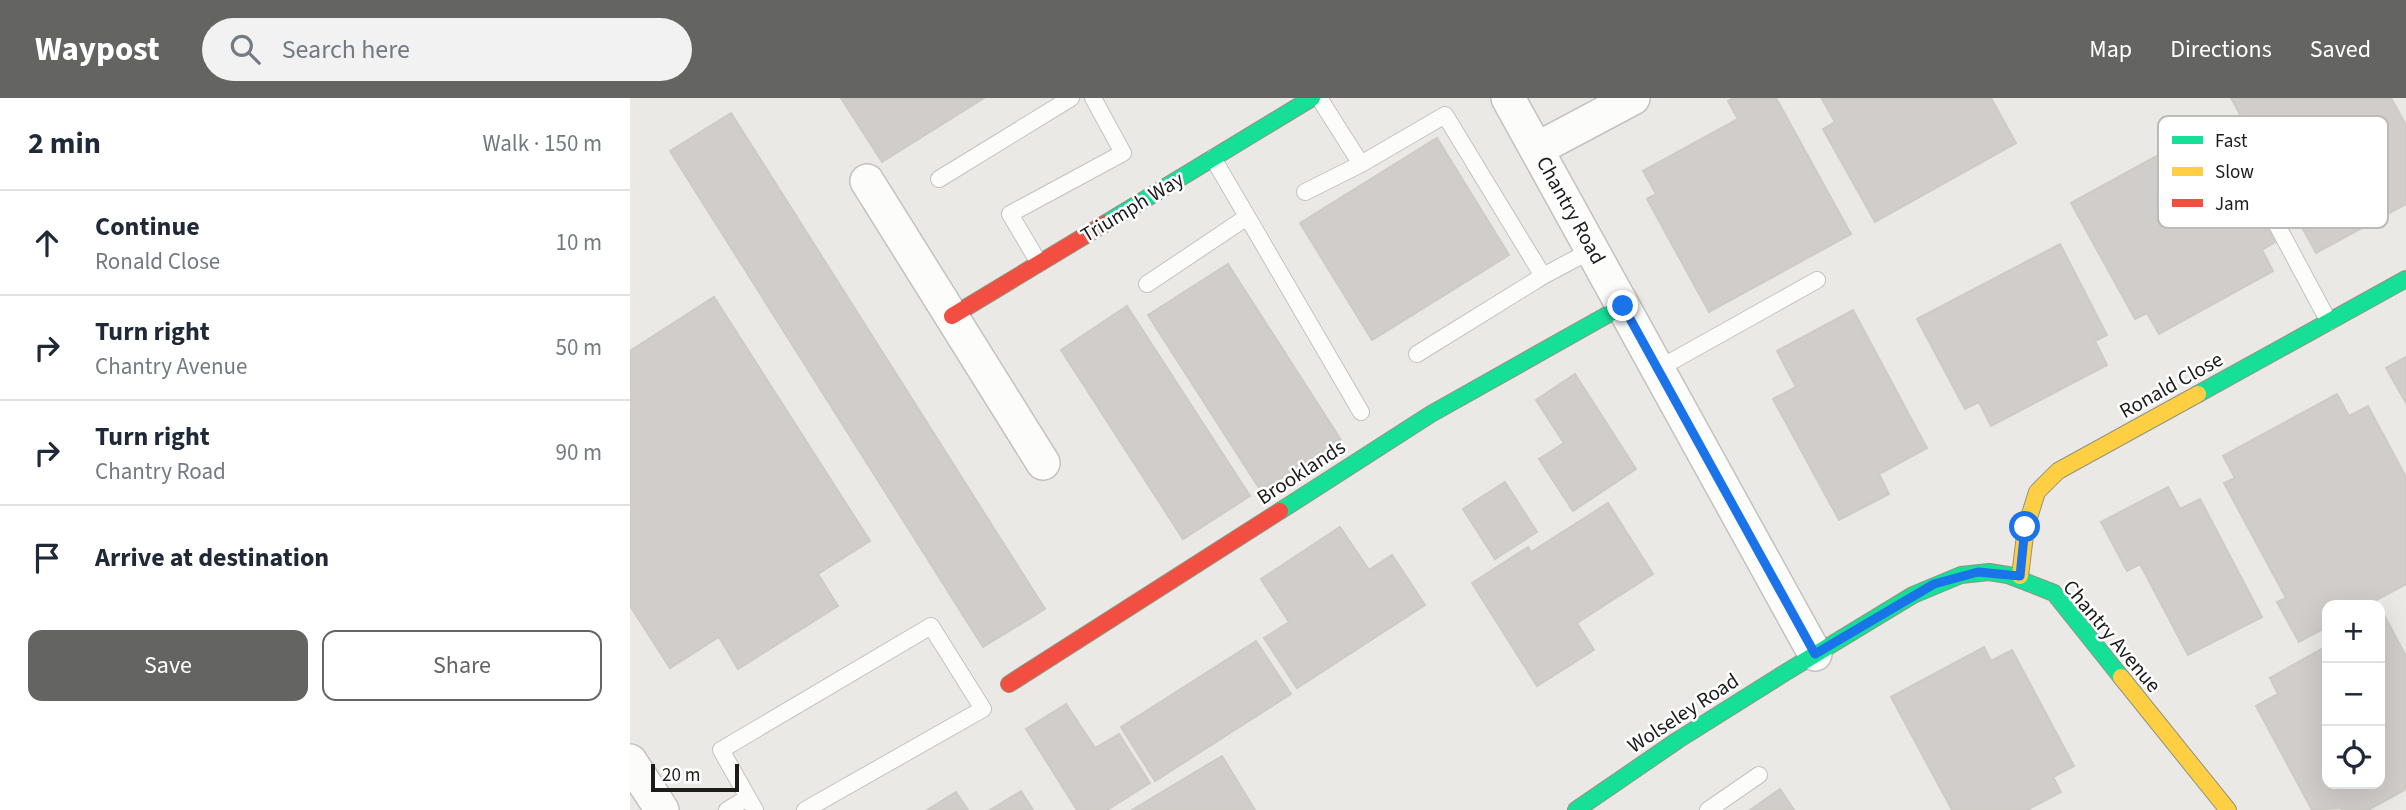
<!DOCTYPE html>
<html lang="en">
<head>
<meta charset="utf-8">
<style>
	:root { --surface:#fff; --page:#f2f2f3; --text:#1f2937; --muted:#747a83; --line:#e0e1e3; --accent:#646462 }
	body { margin:0; font-family:"Source Sans 3",sans-serif; background:var(--page); color:var(--text) }
	.controls { position:absolute; right:21px; bottom:21px; display:grid; overflow:hidden; border-radius:14px; box-shadow:0 7px 28px #0002 }
	.controls button { width:63px; height:63px; display:grid; place-items:center; padding:0; border:0; border-bottom:2px solid var(--line); background:var(--surface); color:var(--text); font:35px sans-serif }
	.scale { position:absolute; left:21px; bottom:18px; width:88px; box-sizing:border-box; padding-left:7px; border:4px solid #1c1c1c; border-top:0; font-size:19px; line-height:24px; white-space:nowrap; color:#1c1c1c; -webkit-text-stroke:5px #fff; paint-order:stroke }
	.stop { position:absolute; width:21px; height:21px; margin:-16px; border:5px solid #1a73e8; border-radius:50%; background:#fff }
	.stop.end { background:#1a73e8; border-color:#fff; box-shadow:0 2px 7px #0008 }
	.list { margin:0; padding:0; list-style:none }
	h2 { display:flex; justify-content:space-between; align-items:center; height:91px; margin:0; padding:0 28px; font-size:30px }
	h2 small { font-size:23px; font-weight:400; color:var(--muted) }
	.list li { display:grid; grid-template-columns:46px 1fr auto; gap:21px; align-items:center; box-sizing:border-box; height:105px; padding:0 28px; border-top:2px solid var(--line) }
	.list b { display:block; font-size:26px; white-space:nowrap }
	.list p { margin:0; font-size:23px; white-space:nowrap; color:var(--muted) }
	.list em { font-size:23px; font-style:normal; color:var(--muted) }
	.actions { display:flex; gap:14px; padding:21px 28px }
	.actions a { flex:1; padding:16px 0; border:2px solid var(--accent); border-radius:14px; text-align:center; font-size:24px; color:var(--accent) }
	.actions .main { background:var(--accent); color:#fff }
	.icon { flex:none; width:38px; height:38px; fill:none; stroke:currentColor; stroke-width:2; stroke-linecap:round; stroke-linejoin:round }
	.map { position:relative; flex:none; width:1776px; height:712px; overflow:hidden }
	header { display:flex; align-items:center; gap:42px; box-sizing:border-box; height:98px; padding:0 35px; background:var(--accent); color:#fff }
	header strong { font-size:33px }
	nav { display:flex; gap:38px; margin-inline-start:auto; font-size:24px }
	.search { width:490px; height:63px; background:var(--page); display:flex; align-items:center; gap:18px; box-sizing:border-box; padding:0 24px; border-radius:38px; color:var(--muted); font-size:26px }
	main { display:flex }
	aside { flex:1; background:var(--surface) }
	.map>svg:first-child { display:block }
</style>
</head>
<body>
<header>
<strong>Waypost</strong>
<div class="search"><svg class="icon" aria-label="search" viewBox="0 0 24 24"><circle cx="10" cy="10" r="6"/><path d="M15 15l6 6"/></svg>Search here</div>
<nav><a>Map</a><a>Directions</a><a>Saved</a></nav>
</header>
<main>
<aside>
<h2>2 min<small>Walk · 150 m</small></h2>
<ul class="list">
<li><svg class="icon" aria-label="ahead" viewBox="0 0 24 24"><path d="M12 20V5M6 11l6-6 6 6"/></svg><div><b>Continue</b><p>Ronald Close</p></div><em>10 m</em></li>
<li><svg class="icon" aria-label="right" viewBox="0 0 24 24"><path d="M7 20v-9h11M14 6l5 5-5 5"/></svg><div><b>Turn right</b><p>Chantry Avenue</p></div><em>50 m</em></li>
<li><svg class="icon" aria-label="right" viewBox="0 0 24 24"><path d="M7 20v-9h11M14 6l5 5-5 5"/></svg><div><b>Turn right</b><p>Chantry Road</p></div><em>90 m</em></li>
<li><svg class="icon" aria-label="arrive" viewBox="0 0 24 24"><path d="M6 21V4h12l-3 4 3 4H6"/></svg><div><b>Arrive at destination</b></div></li>
</ul>
<div class="actions"><a class="main">Save</a><a>Share</a></div>
</aside>
<div class="map">
<svg width="1776" height="712" viewBox="0 0 1776 712">
	<rect width="100%" height="100%" fill="#ebe9e5"/>
	<path fill="#d0cdca" stroke="#cecbc6" stroke-width="2" d="M211,0H354L252,64Z
		M1103,0H1146L1221,136L1079,214L1017,101L1026,96L1013,73L1108,21L1098,3Z
		M1194,0H1361L1386,45L1245,124L1193,31L1205,24L1192,1Z
		M1601,0H1761L1776,27V106L1686,155Z
		M101,15L415,511L353,549L40,53Z
		M1583,27L1647,143L1632,152L1643,173L1529,236L1517,215L1505,221L1441,105Z
		M807,40L879,157L742,242L670,125Z
		M1430,146L1477,237L1465,243L1477,267L1361,328L1349,304L1335,311L1287,221Z
		M598,166L711,342L631,393L518,217Z
		M84,199L240,443L188,476L208,508L108,571L89,539L40,570L0,508V253Z
		M497,208L620,398L553,441L431,252Z
		M1223,212L1297,350L1249,376L1259,396L1209,422L1143,301L1166,289L1147,253Z
		M1776,259V305L1756,270Z
		M945,276L1006,371L943,413L909,361L934,345L906,302Z
		M1707,296L1719,318L1738,308L1776,379V486L1737,507H1697V529L1669,544L1647,504L1656,500L1594,385L1605,380L1593,358Z
		M875,384L907,434L865,461L833,411Z
		M1538,389L1550,411L1570,401L1632,519L1558,557L1510,466L1497,473L1471,424Z
		M978,405L1023,476L947,525L964,552L907,588L842,485L898,449L901,454Z
		M710,429L739,472L762,457L795,507L667,590L634,540L659,524L631,481Z
		M1754,517L1776,558V691L1738,712H1712L1711,710L1682,712L1626,608L1648,596L1640,580L1697,548V686H1750V520Z
		M626,543L661,596L525,683L491,629Z
		M1354,549L1361,563L1382,552L1444,668L1423,679L1431,694L1397,712H1322L1261,599Z
		M436,606L465,650L489,636L520,685L477,712H447L396,631Z
		M592,658L625,712H502Z
		M1150,691L1164,712H1120Z
		M391,693L403,712H360Z
		M326,694L338,712H297Z"/>
	<g fill="none" stroke-linecap="round" stroke-linejoin="round">
		<defs>
			<path id="lane" d="M689,0L731,66L815,17L913,178L787,256
				M583,60L731,314
				M1618,73L1699,224
				M309,81L441,0
				M675,94L731,66
				M409,165L380,116L493,55L463,0
				M913,178L962,152
				M517,186L617,119
				M1028,271L1187,182
				M97,712L117,700
				M125,712L91,652L301,528L353,611L175,712
				M1078,712L1129,677"/>
			<path id="street" d="M878,0L1185,556
				M907,51L1003,0
				M237,83L413,365
				M0,663L32,712"/>
			<path id="fast" d="M476,125L682,0
				M1568,296L1776,181
				M650,413L801,316L993,208
				M946,712L1048,642L1153,576L1283,497L1331,477L1359,474L1378,477L1424,495L1491,579"/>
			<path id="slow" d="M1390,478L1396,429L1407,394L1428,373L1568,296
				M1491,579L1598,712"/>
			<path id="jam" d="M322,218L476,125
				M379,586L650,413"/>
		</defs>
		<use href="#lane" stroke="#c3c2c1" stroke-width="18"/>
		<use href="#street" stroke="#c3c2c1" stroke-width="36"/>
		<use href="#fast" stroke="#90937f" stroke-width="18"/>
		<use href="#slow" stroke="#90937f" stroke-width="18"/>
		<use href="#jam" stroke="#90937f" stroke-width="18"/>
		<use href="#lane" stroke="#fcfcfb" stroke-width="16"/>
		<use href="#street" stroke="#fcfcfb" stroke-width="33"/>
		<use href="#fast" stroke="#16e098" stroke-width="16"/>
		<use href="#slow" stroke="#ffcf43" stroke-width="16"/>
		<use href="#jam" stroke="#f24e42" stroke-width="16"/>
	</g>
	<g fill="none" stroke-linecap="round" stroke-linejoin="round">
		<path stroke="#1a73e8" stroke-width="9" d="M993,208L1185,556L1304,486L1348,474L1390,478L1395,429"/>
	</g>
	<g text-anchor="middle" stroke-width="5" stroke-linejoin="round" paint-order="stroke">
		<g font-size="21" fill="#1c1c1c" stroke="#fff">
			<text transform="translate(502 109) rotate(-31)" y="7">Triumph Way</text>
			<text transform="translate(941 112) rotate(61)" y="7">Chantry Road</text>
			<text transform="translate(1541 287) rotate(-29)" y="7">Ronald Close</text>
			<text transform="translate(671 374) rotate(-33)" y="7">Brooklands</text>
			<text transform="translate(1482 538) rotate(50)" y="7">Chantry Avenue</text>
			<text transform="translate(1053 615) rotate(-33)" y="7">Wolseley Road</text>
		</g>
	</g>
	<rect x="1528" y="18" width="230" height="112" rx="10" fill="#fff" stroke="#bbb" stroke-width="2"/>
	<rect x="1542" y="38" width="31" height="8" fill="#16e098"/>
	<rect x="1542" y="69" width="31" height="9" fill="#ffcf43"/>
	<rect x="1542" y="101" width="31" height="8" fill="#f24e42"/>
	<g font-size="19" fill="#1c1c1c">
		<text x="1585" y="49">Fast</text>
		<text x="1585" y="80">Slow</text>
		<text x="1585" y="112">Jam</text>
	</g>
</svg>
<div class="controls">
<button>+</button>
<button>−</button>
<button><svg class="icon" aria-label="locate" viewBox="0 0 24 24"><circle cx="12" cy="12" r="6"/><path d="M12 2v4M12 18v4M2 12h4M18 12h4"/></svg></button>
</div>
<div class="scale">20 m</div>
<div class="stop" style="left:1395px;top:429px"></div>
<div class="stop end" style="left:993px;top:208px"></div>
</div>
</main>
</body>
</html>
